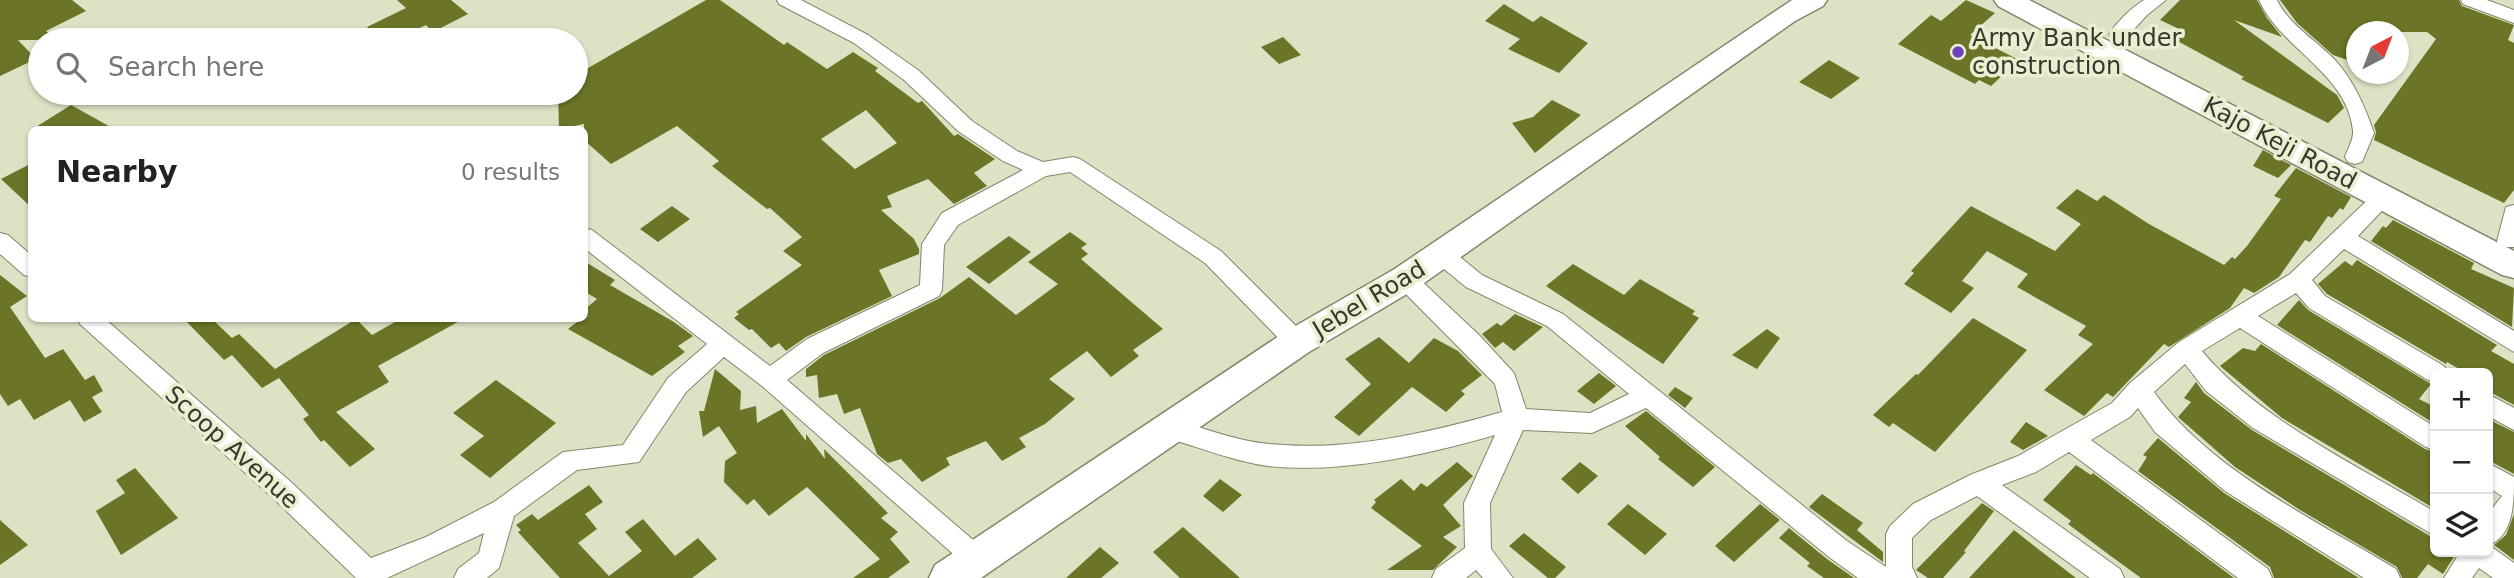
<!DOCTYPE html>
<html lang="en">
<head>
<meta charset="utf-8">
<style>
	:root { --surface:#fff; --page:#f2f2f2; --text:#222; --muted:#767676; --line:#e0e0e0 }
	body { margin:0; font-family:"DejaVu Sans",sans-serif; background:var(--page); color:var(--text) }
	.controls { position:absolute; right:21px; bottom:21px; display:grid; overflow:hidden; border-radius:10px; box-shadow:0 2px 5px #0004 }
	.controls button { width:63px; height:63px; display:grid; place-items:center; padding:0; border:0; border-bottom:2px solid var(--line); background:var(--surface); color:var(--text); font:35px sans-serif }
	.compass { position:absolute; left:2346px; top:21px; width:63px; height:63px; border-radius:50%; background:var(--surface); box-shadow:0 2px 5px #0004; rotate:42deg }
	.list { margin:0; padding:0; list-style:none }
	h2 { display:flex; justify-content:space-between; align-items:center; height:91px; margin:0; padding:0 28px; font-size:30px }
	h2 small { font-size:23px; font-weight:400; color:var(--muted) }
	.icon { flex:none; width:38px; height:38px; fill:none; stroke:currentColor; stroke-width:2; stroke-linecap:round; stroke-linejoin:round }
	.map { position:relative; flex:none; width:2514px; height:578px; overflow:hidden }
	.search { position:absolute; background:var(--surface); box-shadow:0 2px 5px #0004; left:28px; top:28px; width:560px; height:77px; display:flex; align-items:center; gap:18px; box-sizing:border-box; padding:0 24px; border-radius:38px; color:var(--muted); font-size:26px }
	.panel { position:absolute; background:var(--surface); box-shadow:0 2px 5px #0004; left:28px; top:126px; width:560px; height:196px; border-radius:10px }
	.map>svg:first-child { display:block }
</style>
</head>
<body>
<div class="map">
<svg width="2514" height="578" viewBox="0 0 2514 578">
	<rect width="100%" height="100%" fill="#dde2c5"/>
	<path fill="#6c7427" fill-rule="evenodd" d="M0,0H72L86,11L46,31L57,40H18L36,59L0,76Z
		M397,0H451L468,14L433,32L426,25L394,40H380L367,27L406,8Z
		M706,0H720L784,45L787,42L827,69L853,52L878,68L875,71L918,103L922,101L954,136L958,134L995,159L974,173L987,186L954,204L928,179L887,196L892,207L881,210L914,239L919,249V254L879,270L892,296L806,337L786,351L779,343L771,348L752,329L749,330L734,318L739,314L736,312L802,265L783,251L802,237L770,208L767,209L712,166L719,161L677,126L611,164L584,140V124L559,129L558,93H576V75ZM866,110L897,143L855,169L821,139Z
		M1966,0L1995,13L1970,35L2019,60L1991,86L1979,80L1975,84L1898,44L1931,15L1941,21Z
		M2180,0H2257L2267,18L2282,37L2234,20L2337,95L2344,108L2328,123L2241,79L2244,77L2170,37L2179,29L2160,20Z
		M2280,0H2459L2462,6L2514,25L2508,40L2514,43V190L2504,203L2374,140L2376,132L2374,125L2436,39L2427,32H2356V63L2333,55L2297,23Z
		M1504,4L1533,22L1541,16L1588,43L1559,73L1508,49L1520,39L1485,21Z
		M1283,37L1301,55L1279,64L1261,47Z
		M1829,60L1860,78L1831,99L1799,82Z
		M1552,100L1581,115L1535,153L1512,123L1533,117Z
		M71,105L116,130H31Z
		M2263,150L2291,165L2278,178L2253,166Z
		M32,163V208L1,179Z
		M2296,168L2351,197L2343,210L2340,208L2332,218L2328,216L2310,242L2305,240L2279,277L2254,293L2244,288L2230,308L2169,347L2164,344L2113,397L2107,393L2084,416L2044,390L2093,344L2078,335L2086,326L2017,287L2028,274L1987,251L1962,281L1974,288L1951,313L1904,284L1914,273L1911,271L1971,206L2055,251L2081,224L2056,208L2077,189L2097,201L2104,195L2149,224L2224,265L2232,257L2235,259L2247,246L2281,199L2274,196Z
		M672,206L690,219L658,242L640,229Z
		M2393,220L2474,263L2471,269L2514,288L2512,327L2371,241L2383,226L2386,228Z
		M1070,232L1087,244L1081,248L1088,254L1081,259L1163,329L1133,350L1139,356L1111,377L1087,351L1049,379L1075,399L1045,424L1019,438L1026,447L1002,461L986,441L946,458L950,465L922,482L901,459L888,463L877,454L860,408L844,414L837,394L819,398L817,375L806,377V369L824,355L940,298L969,277L1016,315L1058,284L1028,262Z
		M1009,236L1031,252L989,284L966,267Z
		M2357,260L2497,345L2491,351L2514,364V405L2488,391V373H2466L2447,362L2446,364L2327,294L2318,284L2345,261L2352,266Z
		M584,261L615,280L610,285L674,322L693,336L678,346L685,352L652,376L568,329L577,322L573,320L575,318H584V310L597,299L584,291Z
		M1573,264L1624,295L1640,279L1695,311L1692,314L1699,318L1663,364L1546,286Z
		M0,275L27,296L10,307L45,358L63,349L85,380L94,375L103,391L92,397L102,412L84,422L70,400L34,420L20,399L8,406L0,394Z
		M2299,300L2308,310L2431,384L2419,399L2435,407V424L2277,325Z
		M1515,314L1543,327L1514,351L1503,342L1495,348L1482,334L1497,323L1501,326Z
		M183,318H211L232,338L239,334L275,369L356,319L372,335L402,318H465L378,366L389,382L336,412L375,449L350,467L324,440L321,442L303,419L309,415L279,378L262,388L232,355L224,360Z
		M1973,318L2027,350L1935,452L1893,423L1889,427L1873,415L1916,374L1918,375Z
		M1767,329L1780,338L1757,369L1732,355Z
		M1379,337L1409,363L1434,338L1458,351L1482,375L1461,391L1465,394L1446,412L1412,387L1359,436L1334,417L1371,384L1345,359Z
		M2261,344L2425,449L2435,452V509L2282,418L2220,366L2243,348L2255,351Z
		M715,369L741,391L740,410L756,406L757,423L782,409L806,441V434L825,459L824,449L888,513L881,518L898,532L890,539L910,562L888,578H853L880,559L807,487L769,516L754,499L747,505L724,482L725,461L737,453L719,426L703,437L699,411H704Z
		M1599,373L1616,386L1594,404L1577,391Z
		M496,380L556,423L490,478L460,455L484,436L453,413Z
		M2196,382L2204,393L2252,430L2435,539V552H2457L2443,574L2428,564L2417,578H2402L2397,567L2300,510L2235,467L2178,417L2191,402L2184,398Z
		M1675,387L1693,398L1685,408L1668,395Z
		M1646,411L1715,467L1693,487L1658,459L1660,457L1625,426Z
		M2488,419L2514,432V474L2488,460Z
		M2026,422L2048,436L2023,450L2010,442Z
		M2158,438L2224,493L2359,578H2274L2270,567L2138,471L2147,457L2143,455Z
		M1457,462L1473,476L1443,505L1461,526L1443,537L1457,547L1433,570H1387L1422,546L1371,508L1376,502L1374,500L1401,479L1414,491L1421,483L1427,487Z
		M1580,462L1598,476L1578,494L1561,479Z
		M2076,465L2091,475L2093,473L2234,578H2141L2108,554L2068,524L2071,521L2043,500Z
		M135,468L178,518L121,555L96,511L125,493L116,480Z
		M1220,479L1242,495L1223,512L1203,496Z
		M589,485L603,502L585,514L597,529L578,543L609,576L642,551L625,532L643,519L675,556L698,538L717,559L692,578H560L518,532L521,530L516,525L532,514L538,520Z
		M1822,494L1863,523L1857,530L1883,552V562L1809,507Z
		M1982,503L1994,511L1964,551L1966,552L1943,578H1928L1916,570Z
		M1628,504L1667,534L1645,555L1607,524Z
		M1760,504L1780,520L1734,562L1715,546Z
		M2514,514V560L2494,545L2506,535Z
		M0,520L28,545L0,565Z
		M1183,527L1240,578H1180L1153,552Z
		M1789,528L1827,559L1854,578H1824L1807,566L1810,563L1779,538Z
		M2014,530L2042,552L2076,578H1969Z
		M1524,533L1566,567L1555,578H1548L1509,546Z
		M1100,547L1119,563L1101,578H1066Z"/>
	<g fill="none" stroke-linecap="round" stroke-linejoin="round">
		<defs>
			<path id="minor" d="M777,0H801L868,35L918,70L972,121L1017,151L1043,162L1073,157L1080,159L1221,251L1305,335L1309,342L1305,349L1297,351L1289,349L1205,263L1070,172L1046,176L958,225L944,245L942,290L939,296L823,353L787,380L986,551L990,559L986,567L977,571L968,567L762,386L724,357L686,392L639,462L577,470L514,516L499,568L487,578H454L458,569L479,553L484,533L387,578H356L274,499L80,324L77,318H104L292,483L371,558L426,537L494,502L563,452L623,445L668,378L707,344L584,248V228L592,230L770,366L807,339L920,285L922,244L942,213L1023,170L1003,161L958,131L904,80L854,43L779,4Z
				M2144,0H2166L2147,15L2126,38H2112L2109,34C2118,21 2130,9 2144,0Z
				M2259,0H2277C2289,25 2316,40 2335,60C2354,81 2365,107 2374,133L2362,162L2355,164L2348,162L2345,157C2347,150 2354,139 2353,131C2348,74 2280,48 2259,0Z
				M2461,0H2487L2514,10V23L2463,4Z
				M2384,189L2392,192L2395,197L2358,236L2514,331V352L2344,249L2312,280L2325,296L2444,366L2448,373H2435V382L2428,380L2309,308L2296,293L2258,316L2435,427V450L2426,447L2240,328L2202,351C2258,419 2360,467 2435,512V536L2253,428L2206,391L2185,364L2154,392C2210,470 2315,520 2396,569L2400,578H2364L2225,491L2155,432L2138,408L2130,417L2091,440L2268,569L2272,578H2238L2069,452L2036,472L2002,485L2120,569L2124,578H2090L1977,496L1931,520L1912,538V567L1917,578H1858L1829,557L1646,408L1592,433L1523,430L1490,503L1491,549L1513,578H1483L1476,570L1466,578H1432L1436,569L1465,548L1464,503L1495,435C1425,455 1342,474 1268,466C1236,462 1202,448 1170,439L1161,436L1158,429L1161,422L1170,419C1202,427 1236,441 1269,444C1347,452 1428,433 1502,412L1495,384L1397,285L1394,279L1397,273L1405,270L1413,273L1479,335L1514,373L1526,409L1590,413L1629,394L1547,326L1466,287L1433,260L1430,254L1433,248L1441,246L1449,248L1482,275L1563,314L1847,541L1886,567V534L1890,526L1913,504L1970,475L2018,456L2112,403L2130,383L2179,342L2290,274L2376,192Z
				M2514,205V247H2500L2497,241L2506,207Z
				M0,233L8,235L32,256V277L24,275L0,254Z
				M2488,394L2514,408V430L2488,416Z
				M2488,463L2514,477C2514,502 2514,535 2489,545L2514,563V578H2493L2479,568L2472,578H2444L2460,552H2488V514L2502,496L2488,487Z"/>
			<path id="secondary" d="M1792,0H1827L1823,6L1795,21L1417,288L1309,352L981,578H929L935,565L1285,332L1393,270Z
				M1994,0H2029L2514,251V278L2502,275L1998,6Z"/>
		</defs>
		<use href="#minor" stroke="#82866b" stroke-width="2"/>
		<use href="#secondary" stroke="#82866b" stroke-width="3"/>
		<use href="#minor" fill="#fff" fill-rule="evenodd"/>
		<use href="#secondary" fill="#fff" fill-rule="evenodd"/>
	</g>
	<circle fill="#6d42ba" stroke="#eaefd2" stroke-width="2.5" cx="1958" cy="52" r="7"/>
	<g text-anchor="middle" stroke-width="7" stroke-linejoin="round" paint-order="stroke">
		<g font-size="24" fill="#37392d" stroke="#eaefd2" text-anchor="start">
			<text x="1972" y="46">Army Bank under<tspan x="1972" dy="28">construction</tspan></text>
		</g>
		<g font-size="24" fill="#37392d" stroke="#eaefd2">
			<text transform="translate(2280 143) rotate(28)" y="8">Kajo Keji Road</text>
			<text transform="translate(1369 299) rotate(-31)" y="8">Jebel Road</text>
			<text transform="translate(232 447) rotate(42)" y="8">Scoop Avenue</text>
		</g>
	</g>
</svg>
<div class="controls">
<button>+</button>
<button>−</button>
<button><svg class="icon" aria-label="layers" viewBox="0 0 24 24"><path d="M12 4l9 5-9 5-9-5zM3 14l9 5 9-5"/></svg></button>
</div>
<svg class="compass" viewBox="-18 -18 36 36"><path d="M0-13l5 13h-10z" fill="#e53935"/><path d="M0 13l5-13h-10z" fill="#767676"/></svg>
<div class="search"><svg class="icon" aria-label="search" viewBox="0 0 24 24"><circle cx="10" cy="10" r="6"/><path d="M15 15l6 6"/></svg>Search here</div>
<section class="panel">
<h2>Nearby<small>0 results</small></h2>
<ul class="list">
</ul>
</section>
</div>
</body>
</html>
